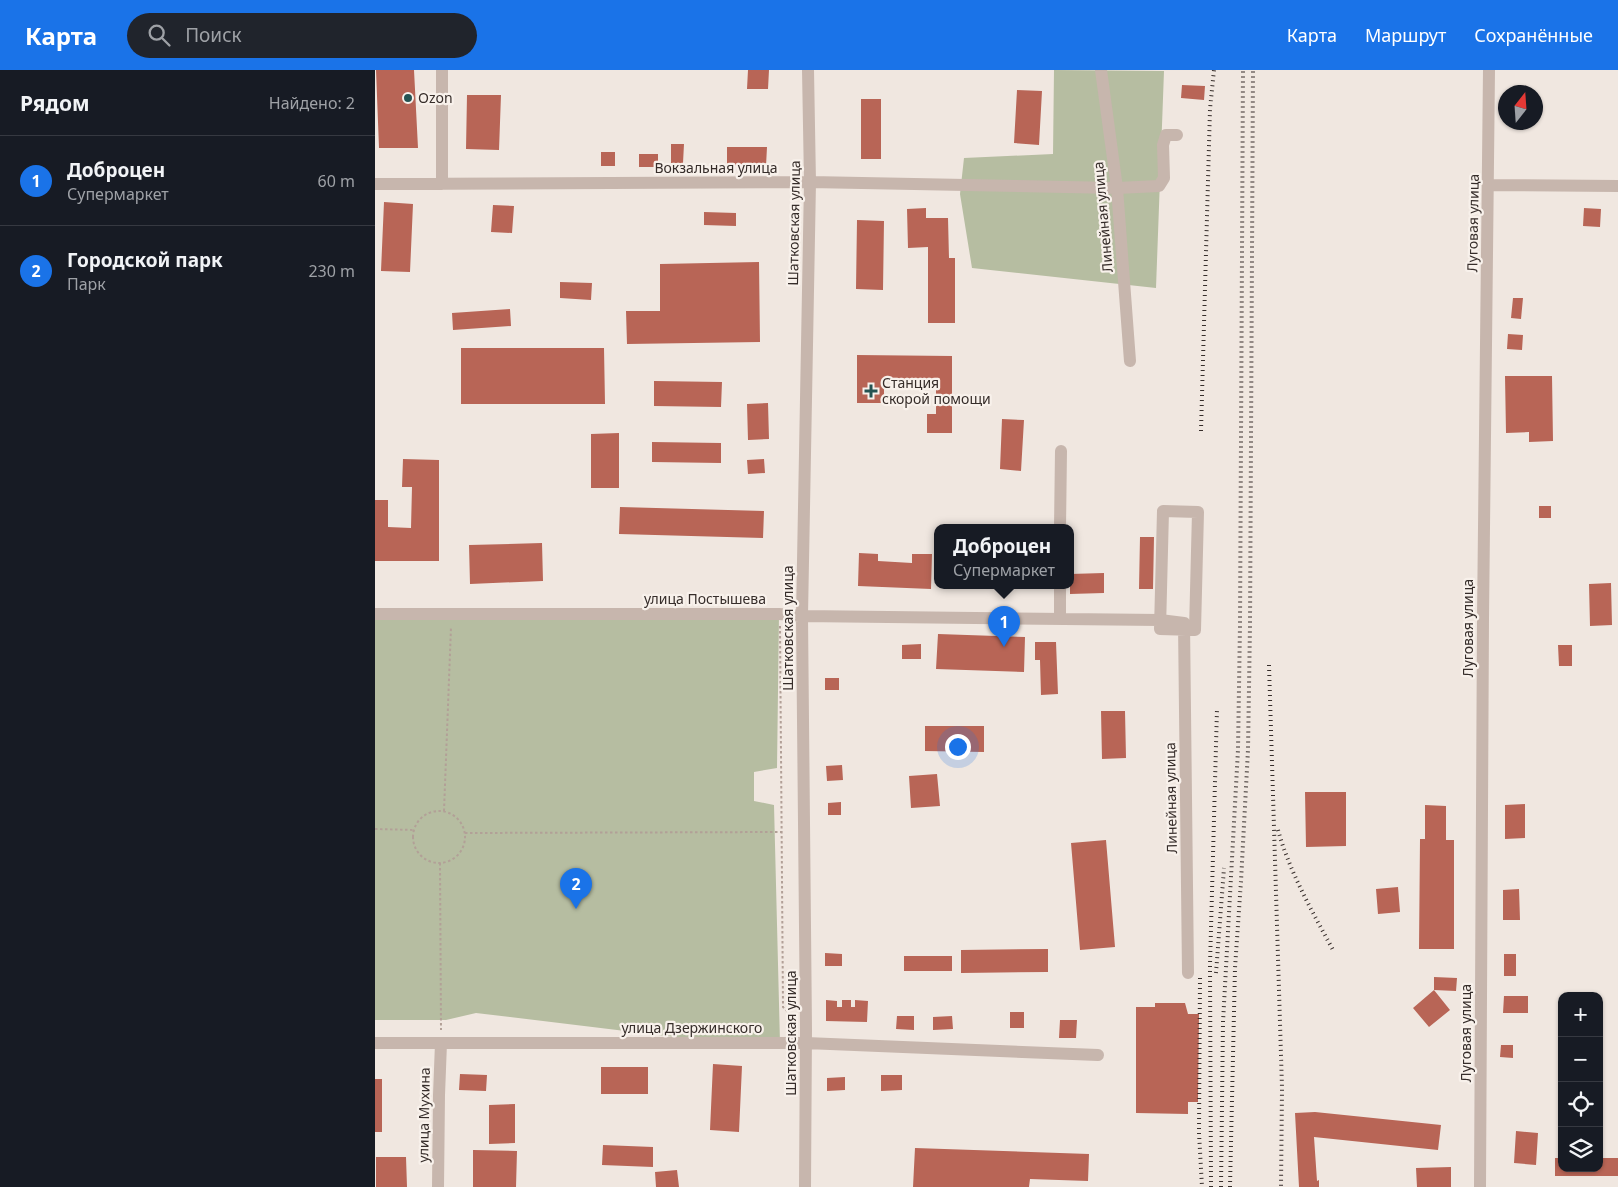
<!DOCTYPE html>
<html lang="ru">
<head>
<meta charset="utf-8">
<style>
	:root { --surface:#171b24; --page:#20242c; --text:#f1f3f6; --muted:#9ea1a6; --line:#363941; --accent:#1a73e8 }
	body { margin:0; font-family:"Noto Sans",sans-serif; background:var(--page); color:var(--text) }
	.controls { position:absolute; right:15px; bottom:15px; display:grid; overflow:hidden; border-radius:10px; box-shadow:0 1px 4px #0004 }
	.controls button { width:45px; height:45px; display:grid; place-items:center; padding:0; border:0; border-bottom:1px solid var(--line); background:var(--surface); color:var(--text); font:25px sans-serif }
	.compass { position:absolute; left:1123px; top:15px; width:45px; height:45px; border-radius:50%; background:var(--surface); box-shadow:0 1px 4px #0004; rotate:17deg }
	.you { position:absolute; left:582px; top:676px; width:18px; height:18px; margin:-12px; border:4px solid #fff; border-radius:50%; background:#1a73e8; box-shadow:0 0 0 8px #1a73e833 }
	.badge { display:grid; place-items:center; width:32px; height:32px; border-radius:50%; background:var(--accent); color:#fff; font-size:16px; font-weight:700 }
	.pin { position:absolute; translate:-50% -41px; filter:drop-shadow(0 1px 2px #0008) }
	.pin::after { content:''; position:absolute; top:26px; width:18px; height:15px; background:inherit; clip-path:polygon(0 0,100% 0,50% 100%) }
	.popup { position:absolute; left:559px; top:454px; width:140px; height:65px; box-sizing:border-box; display:grid; place-content:center; border-radius:10px; background:var(--surface); filter:drop-shadow(0 1px 4px #0005); font-size:16px; white-space:nowrap; color:var(--muted) }
	.popup b { font-size:19px; color:var(--text) }
	.popup::after { content:''; position:absolute; left:50%; top:100%; margin-left:-10px; border:10px solid transparent; border-top-color:var(--surface) }
	.list { margin:0; padding:0; list-style:none }
	h2 { display:flex; justify-content:space-between; align-items:center; height:65px; margin:0; padding:0 20px; font-size:21px }
	h2 small { font-size:16px; font-weight:400; color:var(--muted) }
	.list li { display:grid; grid-template-columns:32px 1fr auto; gap:15px; align-items:center; box-sizing:border-box; height:90px; padding:0 20px; border-top:1px solid var(--line) }
	.list b { display:block; font-size:19px; white-space:nowrap }
	.list p { margin:0; font-size:16px; white-space:nowrap; color:var(--muted) }
	.list em { font-size:16px; font-style:normal; color:var(--muted) }
	.icon { flex:none; width:28px; height:28px; fill:none; stroke:currentColor; stroke-width:2; stroke-linecap:round; stroke-linejoin:round }
	.map { position:relative; flex:none; width:1243px; height:1117px; overflow:hidden }
	header { display:flex; align-items:center; gap:30px; box-sizing:border-box; height:70px; padding:0 25px; background:var(--accent); color:#fff }
	header strong { font-size:24px }
	nav { display:flex; gap:28px; margin-inline-start:auto; font-size:18px }
	.search { width:350px; height:45px; background:var(--page); display:flex; align-items:center; gap:12px; box-sizing:border-box; padding:0 18px; border-radius:28px; color:var(--muted); font-size:19px }
	main { display:flex }
	aside { flex:1; background:var(--surface) }
	.map>svg:first-child { display:block }
</style>
</head>
<body>
<header>
<strong>Карта</strong>
<div class="search"><svg class="icon" aria-label="search" viewBox="0 0 24 24"><circle cx="10" cy="10" r="6"/><path d="M15 15l6 6"/></svg>Поиск</div>
<nav><a>Карта</a><a>Маршрут</a><a>Сохранённые</a></nav>
</header>
<main>
<aside>
<h2>Рядом<small>Найдено: 2</small></h2>
<ul class="list">
<li><span class="badge">1</span><div><b>Доброцен</b><p>Супермаркет</p></div><em>60 m</em></li>
<li><span class="badge">2</span><div><b>Городской парк</b><p>Парк</p></div><em>230 m</em></li>
</ul>
</aside>
<div class="map">
<svg width="1243" height="1117" viewBox="0 0 1243 1117">
	<rect width="100%" height="100%" fill="#f0e7e0"/>
	<path fill="#b6bda1" d="M679,0L789,1L781,218L597,198L585,124L589,88L678,84Z
		M0,544H404L402,698L379,702V731L399,735L405,973H349L101,943L71,950H0Z"/>
	<path fill="#b86556" d="M1,0H39L43,78H4Z
		M373,0H394L393,19H372Z
		M807,15L830,16L829,30L806,28Z
		M642,20L667,21L664,75L639,73Z
		M92,25H126L124,80L91,79Z
		M486,29H506V89H486Z
		M296,74H309L308,93H296Z
		M352,77H392L391,96L352,95Z
		M226,82H240V96H226Z
		M264,84H283V97H264Z
		M9,132L38,134L35,202L6,201Z
		M118,135L139,136L137,163L116,162Z
		M551,138V148H573L574,188H580V253H553V177L533,178L532,139Z
		M1209,138L1226,139L1225,157L1208,156Z
		M329,142L361,143V156L329,155Z
		M482,150L509,151L508,220L481,219Z
		M384,192L385,272L252,274L251,241H285V194Z
		M185,212L217,213L216,230L185,228Z
		M1138,228H1148L1146,249L1136,248Z
		M135,239L136,256L78,260L77,243Z
		M1133,264L1148,265L1147,280L1132,279Z
		M86,278H229L230,334H86Z
		M482,285L577,286V363H552V344H561V309H509V333H482Z
		M1130,306H1177L1178,371L1154,372V362L1131,363Z
		M279,311L347,312L346,337L279,336Z
		M393,333L394,369L373,370L372,334Z
		M627,349L649,350L646,401L625,399Z
		M244,363V418H216V364Z
		M277,372L346,373V393L277,392Z
		M28,389L64,390V491H0V430H13V457L36,458L37,417H27Z
		M389,389L390,403L373,404L372,390Z
		M1164,436H1176V448H1164Z
		M245,437L389,441L388,468L244,464Z
		M765,467H779L778,519H764Z
		M167,473L168,511L95,514L94,475Z
		M484,483L503,484V491L537,493V484H557L556,519L483,516Z
		M729,503V523L695,524V504Z
		M1236,513L1237,555L1215,556L1214,514Z
		M588,516H640V518H588Z
		M563,564L650,567L649,602L561,599Z
		M660,572H681L683,624L666,625L665,590H660Z
		M546,574V589H527V575Z
		M1183,575H1197V596H1184Z
		M450,608H464V620H450Z
		M726,641H750L751,688L727,689Z
		M550,656H609V682L550,681Z
		M467,695L468,710L452,711L451,696Z
		M562,704L565,736L536,738L534,706Z
		M930,722H971V776L931,777Z
		M466,732V745H453V733Z
		M1150,734V768L1130,769V735Z
		M1050,735L1071,736V770H1079V879H1044L1045,769H1050Z
		M731,770L740,877L705,880L696,773Z
		M1023,817L1025,842L1003,844L1001,819Z
		M1144,819L1145,850H1128V820Z
		M673,879V902L586,903V880Z
		M450,883L467,884V896H450Z
		M1129,884H1141V906H1129Z
		M529,886H577V901H529Z
		M1059,907L1082,908L1081,921L1059,920Z
		M1059,920L1075,940L1054,957L1038,938Z
		M1129,926H1153V943H1128Z
		M451,930L462,931V937H467V930H476V937H480V930L493,931L492,952L451,951Z
		M780,933H810L813,944H824L823,1032H813V1044L761,1043V937H780Z
		M635,942H649V958H635Z
		M522,946H539V960L521,959Z
		M577,946L578,959L558,960V947Z
		M685,950H702L701,968H684Z
		M1126,975H1138V988L1125,987Z
		M338,994L367,996L364,1062L335,1060Z
		M226,997H273V1024H226Z
		M85,1004L112,1005L111,1021L84,1020Z
		M506,1005H527V1020L506,1021Z
		M470,1007V1020L452,1021V1008Z
		M0,1009H7V1062H0Z
		M140,1034V1073L114,1074V1035Z
		M940,1042L1066,1055L1063,1080L939,1067L942,1111L944,1110V1117H924L920,1043Z
		M1141,1061L1163,1063L1161,1095L1139,1093Z
		M228,1075L278,1077V1097L227,1095Z
		M540,1078L714,1084L713,1111L655,1109L654,1117H538Z
		M98,1080L142,1081L141,1117H98Z
		M1,1087H31L32,1117H1Z
		M1180,1088H1187V1098H1224V1088H1243V1106H1180Z
		M1076,1097V1117H1042L1041,1098Z
		M302,1100L304,1117H281L280,1102Z"/>
	<g fill="none" stroke-linecap="round" stroke-linejoin="round">
		<path stroke="#b2a097" stroke-width="2" stroke-dasharray="2.5 2.5" stroke-linecap="butt" d="M405,556L408,937L418,947
			M69,741L76,557
			M38 767a26 26 0 1 1 52 0a26 26 0 1 1-52 0Z
			M0,759L40,760
			M90,763L406,762
			M65,793L66,960"/>
		<path stroke="#c7b6ad" stroke-width="12" d="M67,0V114
			M726,0L742,118L755,291
			M0,114L435,112L742,118L784,116L789,108L788,75L791,65H802
			M1114,115L1243,116
			M788,441L823,442L820,560L785,559Z
			M685,458L686,381
			M0,544H404L427,546L785,550L809,553L813,903
			M685,548V516
			M0,973H431L723,985
			M63,1117L64,1025L66,973
			M430,1117L431,960L427,546L435,112L433,0
			M1105,1117L1108,549L1114,0"/>
		<path stroke="#362d2a" stroke-width="4" stroke-dasharray="1 4" stroke-linecap="butt" d="M826,361L835,39L839,0
			M894,595L907,1018L906,1117
			M903,760C915,803 937,841 958,880
			M841,903L849,798
			M825,908L824,1063L827,1117
			M836,1117L835,895L842,639
			M846,1117L848,952L863,680L865,555L868,0
			M855,1117L860,898L866,811L873,680L875,555L878,0"/>
	</g>
	<g fill="#255352" stroke="#f8f1eb" stroke-width="2">
		<circle cx="33" cy="28" r="5"/>
		<path d="M493.5 313.5h5v5h5v5h-5v5h-5v-5h-5v-5h5z"/>
	</g>
	<g text-anchor="middle" stroke-width="4.5" stroke-linejoin="round" paint-order="stroke">
		<g font-size="14" fill="#362d2a" stroke="#f8f1eb" text-anchor="start">
			<text x="43" y="33">Ozon</text>
			<text x="507" y="318">Станция<tspan x="507" dy="16">скорой помощи</tspan></text>
		</g>
		<g font-size="14" fill="#362d2a" stroke="#f8f1eb">
			<text x="341" y="103">Вокзальная улица</text>
			<text transform="translate(728 147) rotate(-95)" y="5">Линейная улица</text>
			<text transform="translate(419 153) rotate(-89)" y="5">Шатковская улица</text>
			<text transform="translate(1098 153) rotate(-89)" y="5">Луговая улица</text>
			<text x="330" y="534">улица Постышева</text>
			<text transform="translate(413 558) rotate(-90)" y="5">Шатковская улица</text>
			<text transform="translate(1093 558) rotate(-90)" y="5">Луговая улица</text>
			<text transform="translate(796 728) rotate(-91)" y="5">Линейная улица</text>
			<text x="317" y="963">улица Дзержинского</text>
			<text transform="translate(416 963) rotate(-90)" y="5">Шатковская улица</text>
			<text transform="translate(1091 963) rotate(-90)" y="5">Луговая улица</text>
			<text transform="translate(49 1045) rotate(-89)" y="5">улица Мухина</text>
		</g>
	</g>
</svg>
<div class="controls">
<button>+</button>
<button>−</button>
<button><svg class="icon" aria-label="locate" viewBox="0 0 24 24"><circle cx="12" cy="12" r="6"/><path d="M12 2v4M12 18v4M2 12h4M18 12h4"/></svg></button>
<button><svg class="icon" aria-label="layers" viewBox="0 0 24 24"><path d="M12 4l9 5-9 5-9-5zM3 14l9 5 9-5"/></svg></button>
</div>
<svg class="compass" viewBox="-18 -18 36 36"><path d="M0-13l5 13h-10z" fill="#e53935"/><path d="M0 13l5-13h-10z" fill="#9ea1a6"/></svg>
<div class="you"></div>
<div class="pin badge" style="left:629px;top:577px">1</div>
<div class="popup"><b>Доброцен</b>Супермаркет</div>
<div class="pin badge" style="left:201px;top:839px">2</div>
</div>
</main>
</body>
</html>
